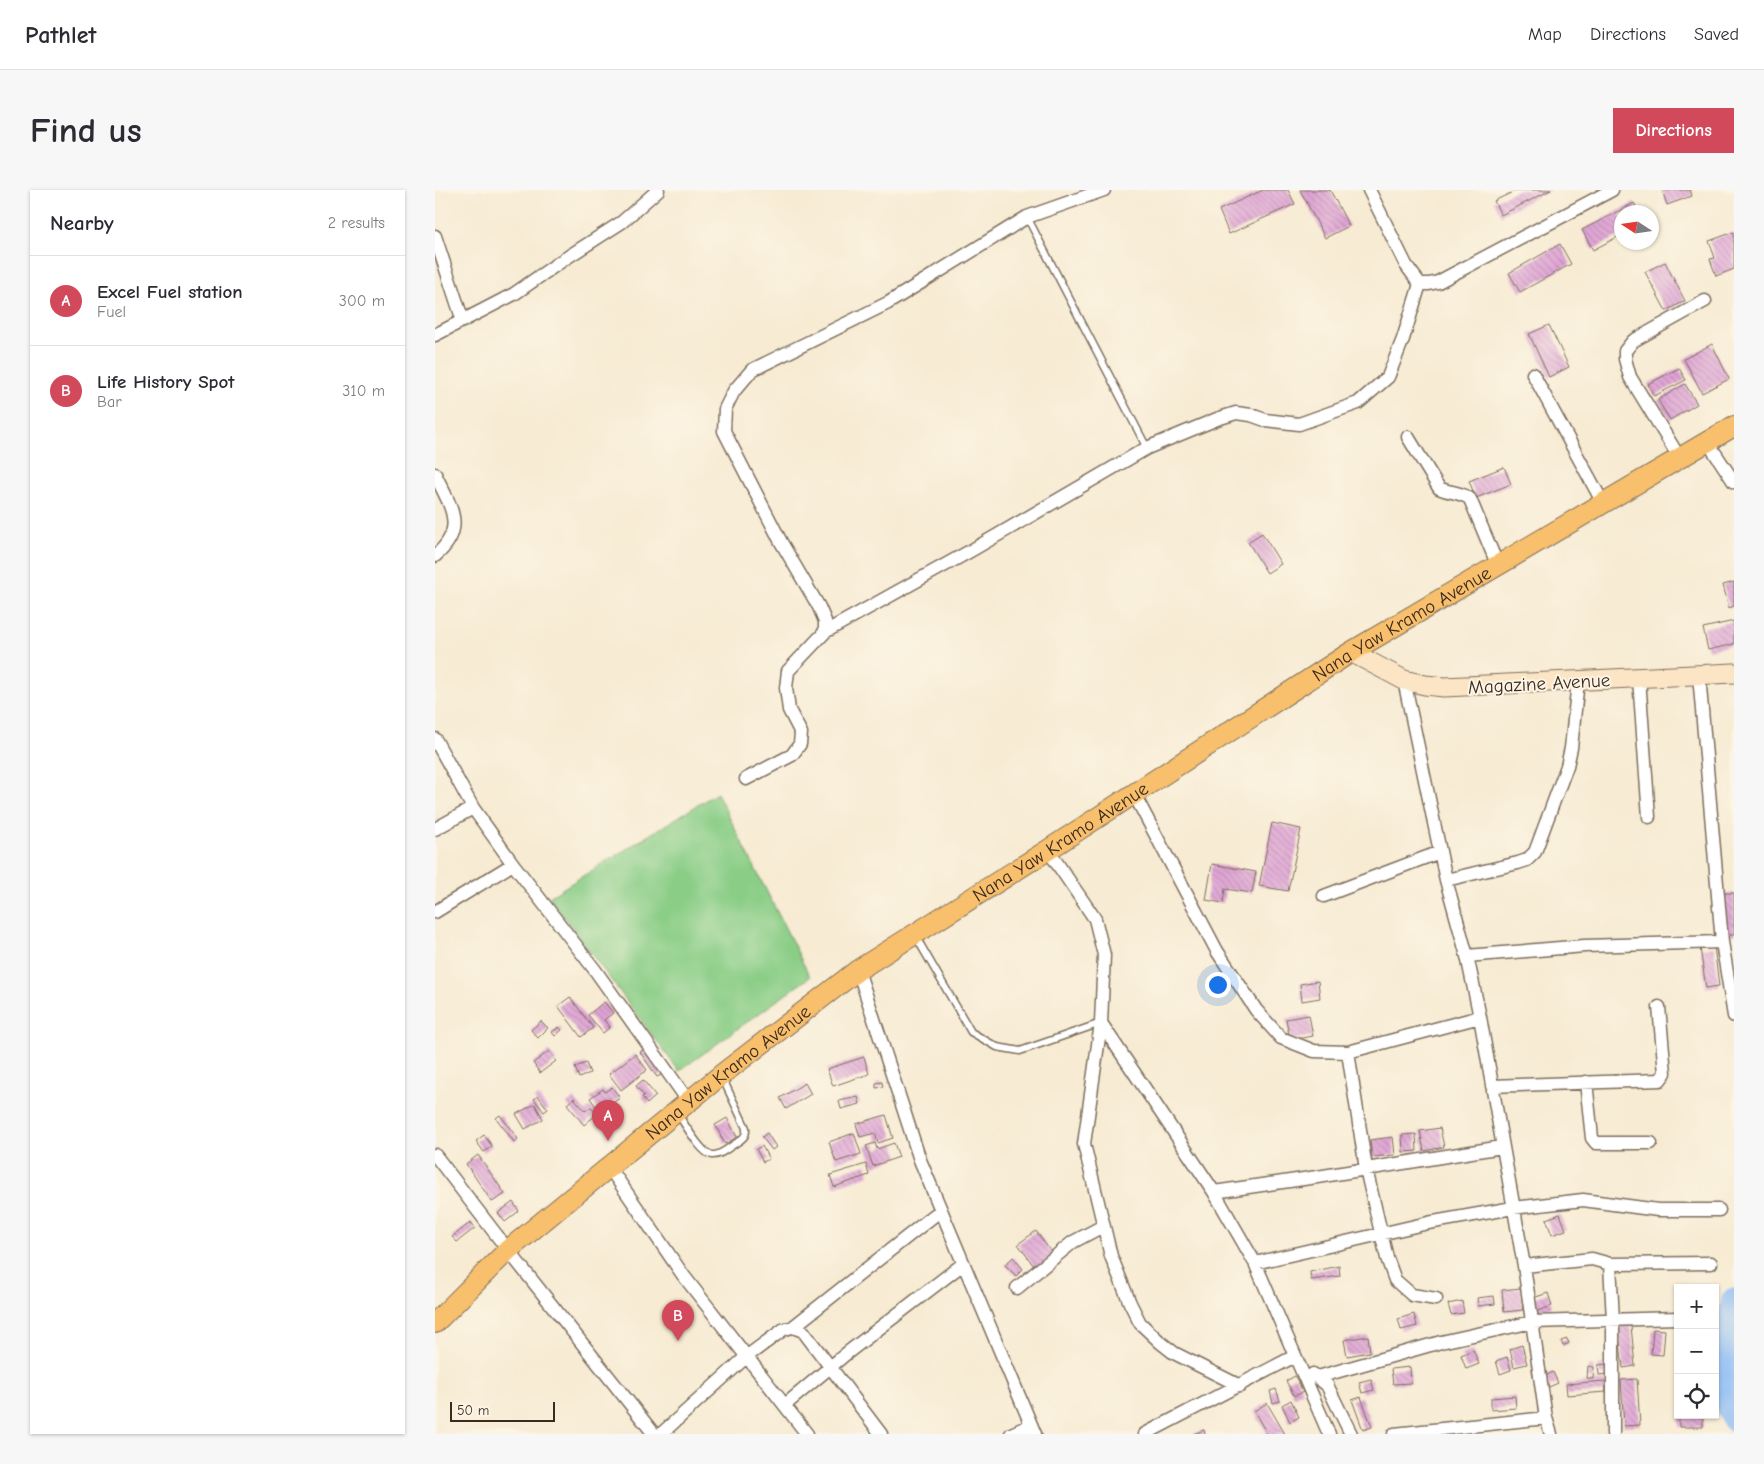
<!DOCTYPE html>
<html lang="en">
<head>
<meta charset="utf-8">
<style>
	:root { --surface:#fff; --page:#f7f7f7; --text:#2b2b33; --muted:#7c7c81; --line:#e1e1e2; --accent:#d1495b }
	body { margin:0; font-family:"Comic Neue",sans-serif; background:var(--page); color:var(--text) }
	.controls { position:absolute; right:15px; bottom:15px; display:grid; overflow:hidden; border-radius:0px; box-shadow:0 1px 4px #0004 }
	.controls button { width:45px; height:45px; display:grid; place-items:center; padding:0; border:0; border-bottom:1px solid var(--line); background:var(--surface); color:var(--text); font:25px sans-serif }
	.compass { position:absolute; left:1179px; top:15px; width:45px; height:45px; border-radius:50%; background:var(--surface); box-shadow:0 1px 4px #0004; rotate:282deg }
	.scale { position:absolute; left:15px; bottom:12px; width:105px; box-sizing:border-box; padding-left:5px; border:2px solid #3b2a1e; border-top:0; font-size:14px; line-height:18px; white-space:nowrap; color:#3b2a1e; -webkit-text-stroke:4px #fcf5e5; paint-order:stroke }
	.you { position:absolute; left:782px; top:794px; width:18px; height:18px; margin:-12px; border:4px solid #fff; border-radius:50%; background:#1a73e8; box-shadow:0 0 0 8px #1a73e833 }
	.badge { display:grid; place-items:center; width:32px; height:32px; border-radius:50%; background:var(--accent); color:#fff; font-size:16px; font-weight:700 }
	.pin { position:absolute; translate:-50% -41px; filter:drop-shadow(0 1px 2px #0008) }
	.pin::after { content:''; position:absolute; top:26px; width:18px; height:15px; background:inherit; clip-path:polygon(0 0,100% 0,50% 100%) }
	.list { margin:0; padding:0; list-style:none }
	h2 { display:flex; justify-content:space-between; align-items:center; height:65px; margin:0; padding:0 20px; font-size:21px }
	h2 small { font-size:16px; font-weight:400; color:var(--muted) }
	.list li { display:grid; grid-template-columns:32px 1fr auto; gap:15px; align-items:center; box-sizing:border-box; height:90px; padding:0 20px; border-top:1px solid var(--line) }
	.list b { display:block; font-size:19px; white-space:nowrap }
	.list p { margin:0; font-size:16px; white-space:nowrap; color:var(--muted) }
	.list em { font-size:16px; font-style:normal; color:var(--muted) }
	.icon { flex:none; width:28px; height:28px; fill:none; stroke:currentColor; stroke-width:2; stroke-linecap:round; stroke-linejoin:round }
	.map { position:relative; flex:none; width:1299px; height:1244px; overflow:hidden; border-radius:0px }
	header { display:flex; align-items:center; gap:30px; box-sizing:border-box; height:70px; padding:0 25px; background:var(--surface); border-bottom:1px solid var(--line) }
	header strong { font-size:24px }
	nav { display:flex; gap:28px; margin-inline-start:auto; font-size:18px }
	.intro { display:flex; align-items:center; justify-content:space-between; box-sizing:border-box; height:120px; padding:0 30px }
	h1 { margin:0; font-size:35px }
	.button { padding:12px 22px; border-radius:0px; background:var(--accent); color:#fff; font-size:18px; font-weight:700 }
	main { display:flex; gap:30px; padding:0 30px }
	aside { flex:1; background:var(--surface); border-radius:0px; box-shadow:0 1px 4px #0004 }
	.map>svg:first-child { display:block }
</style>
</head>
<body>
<header>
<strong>Pathlet</strong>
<nav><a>Map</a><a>Directions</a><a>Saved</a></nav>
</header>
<div class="intro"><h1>Find us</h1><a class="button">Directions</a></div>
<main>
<aside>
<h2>Nearby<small>2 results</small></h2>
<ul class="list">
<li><span class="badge">A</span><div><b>Excel Fuel station</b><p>Fuel</p></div><em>300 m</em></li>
<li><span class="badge">B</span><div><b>Life History Spot</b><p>Bar</p></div><em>310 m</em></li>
</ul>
</aside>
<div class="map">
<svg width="1299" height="1244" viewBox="0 0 1299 1244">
	<defs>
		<pattern id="building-back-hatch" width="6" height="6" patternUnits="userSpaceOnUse" patternTransform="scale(1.25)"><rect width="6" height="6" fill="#e0a5d6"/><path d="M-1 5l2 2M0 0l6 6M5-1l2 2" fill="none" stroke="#b787ad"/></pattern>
	</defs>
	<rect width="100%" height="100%" fill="#fcf5e5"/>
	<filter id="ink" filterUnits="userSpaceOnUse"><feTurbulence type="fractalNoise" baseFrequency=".02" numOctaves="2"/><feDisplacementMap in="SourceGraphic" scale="10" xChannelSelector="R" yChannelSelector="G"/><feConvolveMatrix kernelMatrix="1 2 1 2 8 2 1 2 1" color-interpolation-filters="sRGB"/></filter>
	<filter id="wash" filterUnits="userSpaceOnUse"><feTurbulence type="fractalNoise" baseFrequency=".0096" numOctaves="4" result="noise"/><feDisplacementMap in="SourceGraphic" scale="20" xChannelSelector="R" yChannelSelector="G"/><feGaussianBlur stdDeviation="1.12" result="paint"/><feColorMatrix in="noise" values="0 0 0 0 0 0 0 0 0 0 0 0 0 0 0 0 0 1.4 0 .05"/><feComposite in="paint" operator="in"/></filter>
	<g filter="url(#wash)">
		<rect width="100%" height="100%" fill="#f7ebd3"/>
		<path fill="#89cd86" stroke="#627c52" d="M282,603L375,787L244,881L114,707Z"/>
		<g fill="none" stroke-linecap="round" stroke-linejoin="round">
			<path stroke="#88baf5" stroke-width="25" d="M1299,1110L1289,1170L1288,1204L1299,1229"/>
		</g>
		<g id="blocks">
			<path fill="url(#building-back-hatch)" d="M828,0H853L860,14L794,44L784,20Z
				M865,0H895L914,36L890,48Z
				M1082,0H1116L1066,25L1059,11Z
				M1227,0H1255L1257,6L1232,15Z
				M1199,13L1204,22H1186V45L1158,60L1147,40Z
				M1299,42V79L1281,86L1275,69L1280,68L1274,51Z
				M1125,54L1136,74L1085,102L1074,83Z
				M1230,72L1250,111L1231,121L1210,82Z
				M1114,135L1134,177L1114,187L1094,144Z
				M1277,154L1294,189L1267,203L1249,169Z
				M1244,178L1251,190L1219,206L1213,194Z
				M1250,194L1262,214L1235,230L1223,210Z
				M1069,277L1076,294L1041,308L1034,291Z
				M827,343L846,374L832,383L813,352Z
				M1299,392V416L1294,418L1288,395Z
				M1299,431V454L1273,460L1268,438Z
				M837,633L866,639L853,701L824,696Z
				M777,674L821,682L817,703L790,699L788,713L771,710Z
				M1289,703H1299V745H1289Z
				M1279,756L1284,796L1271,798L1265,758Z
				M883,791L885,808L867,811L865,794Z
				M135,807L158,838L146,847L123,816Z
				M169,812L178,823L169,830L175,837L168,843L153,825Z
				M874,825L878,846L855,850L851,829Z
				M106,831L113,838L103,848L96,840Z
				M124,837L127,840L120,846L117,842Z
				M211,858L228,884L222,887L205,862Z
				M114,861L121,871L105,883L98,873Z
				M200,864L212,880L186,900L174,884Z
				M429,867L434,884L398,896L392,879Z
				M151,873L155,883L144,888L140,877Z
				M208,890L221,906L212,914L207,907L209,906L201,896Z
				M447,892L448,897L441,898V893Z
				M370,893L376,904L351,919L345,908Z
				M177,897L185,908L177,913L182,920L169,928L155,908L168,899L170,902Z
				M103,906L113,919L109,922L99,909Z
				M423,907L425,914L406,919L404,911Z
				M139,908L150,921L156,917L162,924L149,935L132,914Z
				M100,914L108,929L90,939L81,924Z
				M65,925L83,949L79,952L61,928Z
				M451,925L458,948L443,953L440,943L425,947L421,934Z
				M292,928L302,947L290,954L280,935Z
				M1005,938L1009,957L989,961L985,941Z
				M332,943L341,957L337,960L327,947Z
				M419,943L426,964L401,972L394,952Z
				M981,944L982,961L968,962L967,945Z
				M49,945L57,956L49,962L41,951Z
				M958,947L960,965L937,967L935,950Z
				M440,953L442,959L459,953L464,967L438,976L431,956Z
				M327,956L334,969L328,972L321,959Z
				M43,965L70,1004L57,1012L31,974Z
				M431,974L434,985L399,997L395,985Z
				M78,1012L84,1021L70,1032L63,1023Z
				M1125,1024L1131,1040L1117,1045L1111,1029Z
				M36,1032L40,1038L22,1052L17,1047Z
				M601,1041L619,1066L601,1079L583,1054Z
				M578,1067L588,1079L581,1086L570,1075Z
				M904,1076L905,1086L876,1090L875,1082Z
				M1086,1098L1088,1120L1069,1122L1067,1100Z
				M1113,1103L1117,1116L1103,1121L1098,1108Z
				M1059,1106L1060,1114L1043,1116L1042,1108Z
				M1027,1111L1029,1123L1016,1125L1013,1114Z
				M979,1124L982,1136L966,1140L963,1129Z
				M1196,1136L1200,1176L1188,1178L1183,1137Z
				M1218,1139L1230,1140L1228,1165L1216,1164Z
				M933,1146L935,1162L912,1166L909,1150Z
				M1132,1149L1134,1153L1128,1156L1126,1151Z
				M1087,1155L1092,1174L1079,1177L1075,1159Z
				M1038,1160L1044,1174L1031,1179L1026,1165Z
				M1072,1167L1076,1180L1065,1184L1061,1171Z
				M1171,1174L1172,1184L1164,1185L1163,1175Z
				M1153,1176L1159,1177L1158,1189L1152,1188Z
				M975,1177L976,1193L958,1194L956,1179Z
				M1118,1182L1123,1193L1114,1197L1110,1186Z
				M860,1186L868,1202L859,1206L851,1191Z
				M936,1189L939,1200L927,1203L924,1192Z
				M1202,1189L1205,1235L1189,1236L1186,1190Z
				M1170,1191L1171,1202L1132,1205L1131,1194Z
				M841,1199L845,1211L838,1213L835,1201Z
				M1080,1206L1081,1218L1056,1220V1208Z
				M926,1207L937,1237L928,1240L917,1210Z
				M856,1210L864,1227L855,1232L847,1215Z
				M832,1213L850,1244H832L819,1221Z
				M1244,1225H1268V1237H1244Z
				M769,1240L770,1244H758Z"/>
		</g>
	</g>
	<g filter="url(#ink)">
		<use href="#blocks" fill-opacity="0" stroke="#7d6e5d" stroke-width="1"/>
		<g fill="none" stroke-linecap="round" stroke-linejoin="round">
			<defs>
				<path id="lane" d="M592,27L712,258
					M481,747L536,842L562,857L585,861L666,833
					M242,923C249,932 266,964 277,965C284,966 292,959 298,955C305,950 312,948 311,938L287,887"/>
				<path id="street" d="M934,0L971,75L985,94H994L1003,92L1177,0
					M0,46L28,131
					M0,145L79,104L128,70L187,32L223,0
					M1098,184L1168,313
					M973,247L1004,298C1014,303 1027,302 1035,309L1063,376
					M1272,251L1299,292
					M1244,267L1195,187L1190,169V161L1198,151L1270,111
					M0,284C15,316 33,338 0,366
					M390,442L537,360L712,258L782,229L801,223L816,225L830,230L864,234L923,213L953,187L968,149L985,94
					M1264,485L1287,752L1299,826
					M1204,488L1214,627
					M969,490L1011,690L1032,766L1045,827L1089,1076L1111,1228L1116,1244
					M0,549L38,618L78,674L160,780L254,912
					M311,589L357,565L365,554L366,543L354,520L351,498L353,481L390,442V431L384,417L346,352L289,241L290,219L299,201L317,180L453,113L592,27L669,0
					M699,604L782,761L821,820L846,848L879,861L913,862L1045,827
					M0,639L38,618
					M613,660L660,729L669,765L666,833L779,1002L820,1073L894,1244
					M1011,690L1083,673L1092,670L1100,662L1132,576L1136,558L1143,491
					M889,706L1005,662
					M0,722L78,674
					M1032,766L1149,756L1287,752
					M423,780L485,970L600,1244
					M666,833L649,954L676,1066L695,1113L705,1133L725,1152L739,1163L805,1196
					M913,862L931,979L952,1068L960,1090L977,1105L1001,1109
					M1151,892L1157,948L1161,953H1216
					M1057,896L1225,890L1230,883L1224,817
					M0,965L73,1060L219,1244
					M174,977L248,1085L372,1244
					M779,1002L882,987L1067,957
					M820,1073L993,1033L1078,1018L1148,1010L1223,1020H1284
					M1175,1074L1178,1130V1244
					M1089,1076L1157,1069L1175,1074L1276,1073
					M582,1098L638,1052L668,1036
					M358,1137L506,1020
					M878,1184L892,1195L916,1244
					M883,1187L1006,1152L1097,1132L1243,1128
					M350,1215L412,1163L528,1074
					M226,1244L311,1167L349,1139L358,1137L368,1141L446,1244
					M576,1244L596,1235
					M710,1244L860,1166
					M959,1244L1111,1228"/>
				<path id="secondary" d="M916,462L969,490L990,495L1009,497L1299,483"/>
				<g id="primary">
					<path id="s1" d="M0,1133L73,1060L286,885L423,780L613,660L916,462L1299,236"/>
				</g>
			</defs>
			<use href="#lane" stroke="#7d6e5d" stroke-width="9"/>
			<use href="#street" stroke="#7d6e5d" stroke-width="15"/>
			<use href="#secondary" stroke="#7d6e5d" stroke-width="21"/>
			<use href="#primary" stroke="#7d6e5d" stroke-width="22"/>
			<use href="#lane" stroke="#fff" stroke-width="6"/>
			<use href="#street" stroke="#fff" stroke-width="12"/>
			<use href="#secondary" stroke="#fce5c4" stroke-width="19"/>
			<use href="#primary" stroke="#f8bf6c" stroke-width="20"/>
		</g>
	</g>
	<g text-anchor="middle" stroke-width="4" stroke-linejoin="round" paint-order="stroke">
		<g font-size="19" fill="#3b2a1e" stroke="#fcf5e5">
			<text dy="7" stroke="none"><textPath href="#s1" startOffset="1196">Nana Yaw Kramo Avenue</textPath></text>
			<text transform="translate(1104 493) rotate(-3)" y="7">Magazine Avenue</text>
			<text dy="7" stroke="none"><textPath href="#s1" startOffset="791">Nana Yaw Kramo Avenue</textPath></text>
			<text dy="7" stroke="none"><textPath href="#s1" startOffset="386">Nana Yaw Kramo Avenue</textPath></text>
		</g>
	</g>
</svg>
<div class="controls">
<button>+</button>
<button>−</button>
<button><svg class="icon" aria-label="locate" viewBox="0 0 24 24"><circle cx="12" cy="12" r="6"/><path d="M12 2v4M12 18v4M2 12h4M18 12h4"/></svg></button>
</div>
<svg class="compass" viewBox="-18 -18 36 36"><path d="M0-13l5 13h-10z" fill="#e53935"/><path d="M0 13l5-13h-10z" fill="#7c7c81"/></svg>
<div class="scale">50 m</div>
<div class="you"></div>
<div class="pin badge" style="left:173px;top:951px">A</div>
<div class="pin badge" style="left:243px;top:1151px">B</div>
</div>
</main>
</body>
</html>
